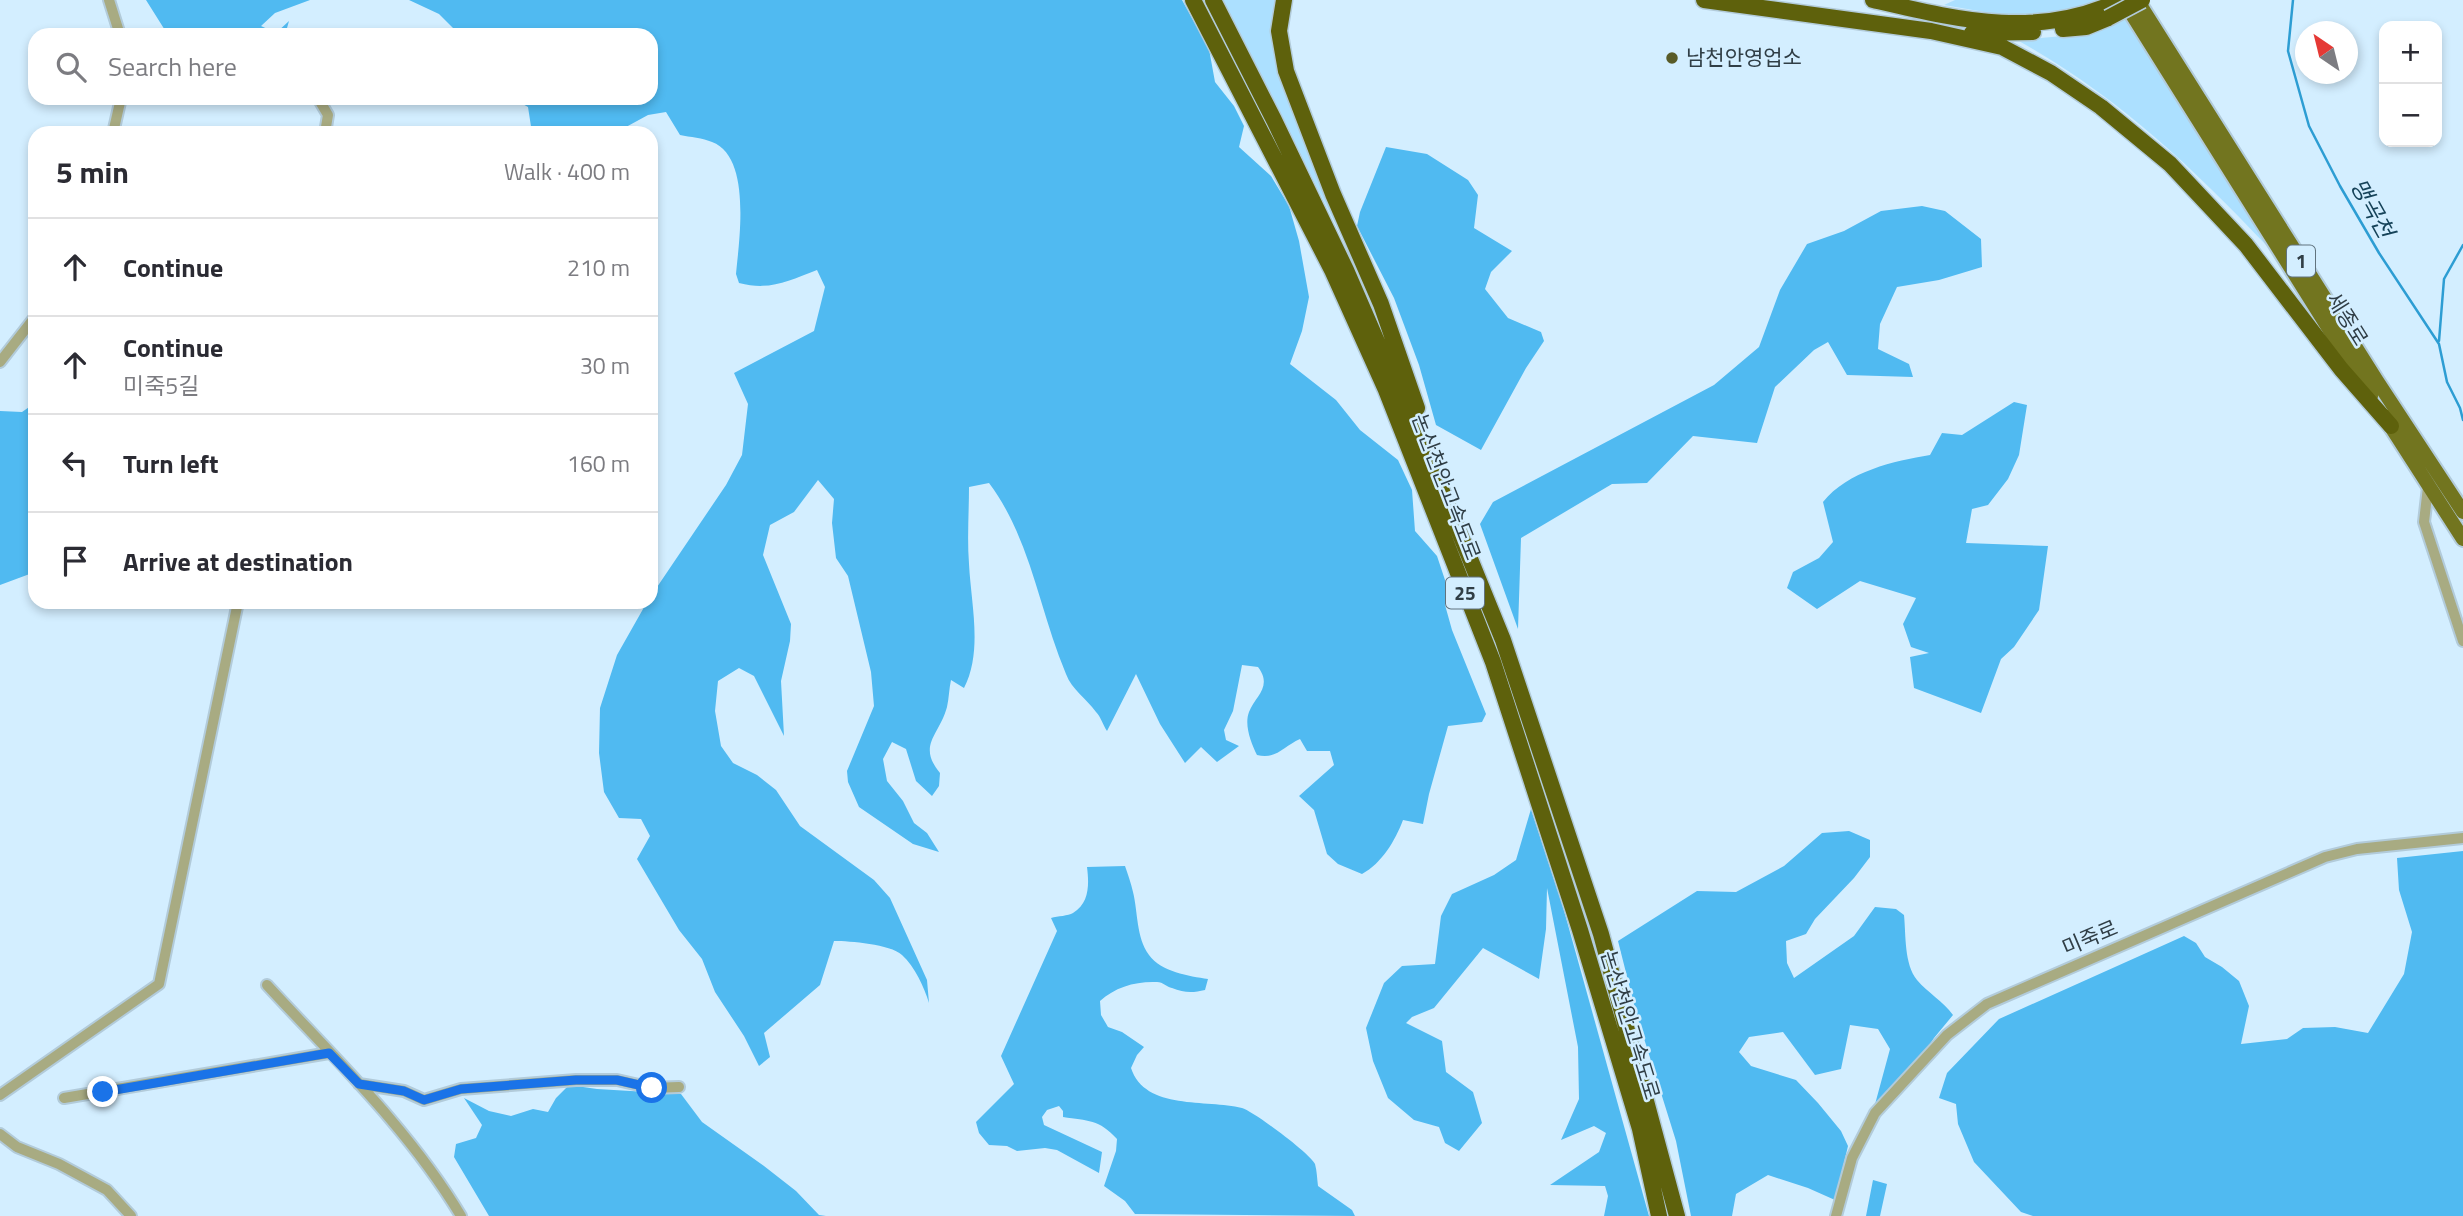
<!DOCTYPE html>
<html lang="en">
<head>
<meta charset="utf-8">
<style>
	:root { --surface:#fff; --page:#f7f7f7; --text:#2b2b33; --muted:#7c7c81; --line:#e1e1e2 }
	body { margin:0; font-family:"Titillium Web","Noto Sans KR",sans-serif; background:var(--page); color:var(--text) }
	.controls { position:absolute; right:21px; top:21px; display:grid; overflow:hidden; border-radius:14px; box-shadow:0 4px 10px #0003 }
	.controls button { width:63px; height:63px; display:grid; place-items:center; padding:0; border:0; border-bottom:2px solid var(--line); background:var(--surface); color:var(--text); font:35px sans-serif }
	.compass { position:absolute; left:2295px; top:21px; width:63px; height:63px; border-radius:50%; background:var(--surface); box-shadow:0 4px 10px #0003; rotate:325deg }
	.stop { position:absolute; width:21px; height:21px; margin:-16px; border:5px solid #1a73e8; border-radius:50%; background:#fff }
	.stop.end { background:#1a73e8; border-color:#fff; box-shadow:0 2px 7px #0008 }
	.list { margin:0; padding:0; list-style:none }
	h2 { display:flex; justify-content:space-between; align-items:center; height:91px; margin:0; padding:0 28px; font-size:30px }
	h2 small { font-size:23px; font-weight:400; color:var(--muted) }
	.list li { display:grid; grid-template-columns:46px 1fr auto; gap:21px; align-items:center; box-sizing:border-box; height:98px; padding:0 28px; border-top:2px solid var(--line) }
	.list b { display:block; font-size:26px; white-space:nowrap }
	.list p { margin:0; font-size:23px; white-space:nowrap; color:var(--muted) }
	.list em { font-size:23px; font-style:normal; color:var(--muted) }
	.icon { flex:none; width:38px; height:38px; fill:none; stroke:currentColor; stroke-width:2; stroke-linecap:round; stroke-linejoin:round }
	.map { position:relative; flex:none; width:2463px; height:1216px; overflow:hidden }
	.search { position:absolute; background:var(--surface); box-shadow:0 4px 10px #0003; left:28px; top:28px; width:630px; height:77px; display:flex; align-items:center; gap:18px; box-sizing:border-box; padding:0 24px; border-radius:21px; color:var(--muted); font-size:26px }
	.panel { position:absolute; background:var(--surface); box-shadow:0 4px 10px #0003; left:28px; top:126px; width:630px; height:483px; border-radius:21px }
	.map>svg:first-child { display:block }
</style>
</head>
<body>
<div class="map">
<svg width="2463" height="1216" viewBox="0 0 2463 1216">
	<rect width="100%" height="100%" fill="#d3eeff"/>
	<path fill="#ace0ff" d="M1223,0H1279L1274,26L1365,283Z
		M1955,0H2107L2078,12L2019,18L1944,5Z
		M2125,17L2249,216L2267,246C2190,165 2116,95 2017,40L2086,34Z"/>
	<path fill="#50baf1" d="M146,0H310L275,13L261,26L276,33L289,21L285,35H232L217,30L193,35H168Z
		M409,0H1182L1209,49L1215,82L1234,106L1244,126L1239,147L1271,176L1289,206L1299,241L1309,297L1302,331L1290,364L1336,400L1360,430L1398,460L1412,490L1415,531L1437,556L1445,580V605L1452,630L1486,714L1482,722L1448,726L1429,794L1423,824L1403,820C1395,841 1382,863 1362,874L1338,864L1327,854L1314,810L1299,796L1334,765L1330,751H1307L1300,739C1284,746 1276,760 1257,755C1251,743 1244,725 1249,712C1255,696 1273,687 1258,667L1242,665L1233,711L1224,730L1226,740L1239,746L1217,762L1201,747L1185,763L1160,724L1136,674L1107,731C1103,725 1101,717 1096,712C1086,698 1072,690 1066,674C1039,610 1031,539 989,483L969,487C969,512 967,538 969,564C971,604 983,651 964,688L951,680C949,689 949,698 947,707C939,736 917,745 940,773L939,786L932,796L916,781L906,749L892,742L883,759L887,781L903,801L914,823L927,833L939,852L913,844L859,807L848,782L847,771L874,706L871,672L848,576L836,558L832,523L834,499L818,480L794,512L770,525L763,555L791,624L790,641L781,681L784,736L754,676L739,668L718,681L715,711L721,746L733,763L757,775L776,790L800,826L874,880L890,898L927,980L929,1003C924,987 915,967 902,955C890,944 850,941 834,941L820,985L764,1033L770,1057L759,1066L744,1036L715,992L702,959L679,930L637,859L650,836L641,819L619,818L604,792L599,753L600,708L617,655L647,602H651V596L726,485L742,455L748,404L734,373L814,331L825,287L817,270C788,281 770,291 739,283L736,274C739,241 752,157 712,142C703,138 690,137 680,135L666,112L648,115L615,133H532L528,107L512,98H651V35H454L457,32L439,14Z
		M1386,147L1427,154L1468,180L1478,195L1474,228L1512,251L1491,272L1485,289L1508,318L1541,332L1544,341L1526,368L1481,450L1436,425L1419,365L1394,298L1357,226L1360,212Z
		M1922,206L1945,211L1981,239L1982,267L1939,280L1897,287L1880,324L1878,349L1909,364L1913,377L1847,375L1828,342L1814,350L1775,387L1757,443L1693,436L1647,483L1612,484L1521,538L1518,629L1480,524L1493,502L1714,385L1759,347L1780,290L1807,244L1844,231L1881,211Z
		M2014,402L2027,405L2019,455L2008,479L1988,505L1972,509L1966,543L2048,546L2039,610L2014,647L2001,659L1981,713L1914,688L1910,657L1929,653L1911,647L1903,624L1916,598L1860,581L1817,609L1787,588L1793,572L1819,558L1833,542L1823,502C1848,471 1894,461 1930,455L1942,433L1962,435Z
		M35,403V572L0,585V411L22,412Z
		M1531,809L1563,907L1649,1216H1604L1608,1196L1605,1186L1550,1185L1599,1152L1606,1133L1594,1126L1561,1140L1579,1099L1578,1047L1547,888L1546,929L1539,979L1483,948L1434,1008L1412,1017L1406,1023L1442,1041L1446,1072L1473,1092L1482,1123L1459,1151L1445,1143L1439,1127L1414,1120L1388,1098L1373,1061L1366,1028L1384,983L1402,966L1435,964L1441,916L1452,894L1494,875L1516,860Z
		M1849,831L1870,840V857L1854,878L1815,919L1806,934L1786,941L1787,963L1794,978L1854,936L1875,907L1896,909L1904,915C1906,935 1904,964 1917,980C1928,993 1943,1001 1953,1015L1934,1038L1909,1076L1874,1108L1890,1049L1878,1029L1850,1025L1841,1069L1815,1075L1783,1032L1749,1037L1739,1052L1751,1066L1796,1080L1818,1103L1841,1131L1848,1146L1835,1200L1808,1188L1768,1175L1736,1194L1732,1216H1691L1676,1141L1637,1016L1618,941L1697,891L1736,892L1784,866L1822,833Z
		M2463,851V1216H2033L2021,1212L1974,1162L1958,1124L1956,1104L1939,1098L1947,1073L1999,1019L2184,936L2196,943L2205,957L2222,967L2239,981L2249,1006L2241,1044L2287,1039L2303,1028L2335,1027L2368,1033L2404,974L2412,932L2399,890L2397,858Z
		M1125,866C1128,875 1131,883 1133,892C1138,912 1136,937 1149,955C1161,972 1189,976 1208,979L1205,990C1193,993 1184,993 1172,988C1167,987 1163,982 1157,982C1136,981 1115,987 1100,1001L1101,1015L1108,1027L1122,1032L1144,1047L1137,1055L1131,1068C1145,1111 1207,1099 1242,1108C1253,1111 1311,1154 1315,1164C1317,1171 1317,1179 1318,1186L1352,1210L1355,1216L1135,1214L1125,1201L1104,1186L1116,1151L1117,1139C1099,1119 1088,1121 1063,1117V1111L1059,1106L1047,1110L1042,1117L1044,1125L1102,1152L1099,1173L1057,1150L1045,1148L1017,1151L1007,1146L989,1145L979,1133L976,1122L1014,1084L1001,1056L1057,931L1051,918C1058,916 1068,916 1073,913C1090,903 1089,883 1087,867Z
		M569,1085L597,1089L681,1094L702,1122L764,1166L796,1191L819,1215L826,1216H489L454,1157L456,1144L476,1138L482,1125L464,1098L489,1111L511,1116L533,1109L548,1112L556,1098Z
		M1873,1180L1887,1184L1880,1216H1866Z"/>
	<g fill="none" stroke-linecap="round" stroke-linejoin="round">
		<path stroke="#2d9dd3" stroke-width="2.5" d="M2293,0L2288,51L2309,126L2340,186L2379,253L2439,344L2447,382L2460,408L2463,420
			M2439,341L2444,279L2463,245"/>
		<defs>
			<path id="minor" d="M109,0L120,35
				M318,98L328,115L325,133
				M113,133L121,98
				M0,362L35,317
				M2428,487L2424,522L2463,641
				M267,985C335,1059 409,1129 461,1216
				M359,1084L404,1091L424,1100L461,1089L576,1080H617L652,1088L679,1087
				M0,1095L159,984L238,602
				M64,1098L329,1053
				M0,1134L17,1147L59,1164L107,1190L131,1216
				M1836,1216L1852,1158L1875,1113L1947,1035L1987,1004L2325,857L2357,849L2463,838"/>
			<path id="major" d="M2123,0L2371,396
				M2137,0L2377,381L2463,512
				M2384,416L2463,539"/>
			<path id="highway" d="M1193,0L1332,270L1386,390L1493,662L1580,930L1640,1129L1659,1216
				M1213,0L1274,120L1346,270L1453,517L1503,640L1601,934L1677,1216
				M1284,0L1279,31L1286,71L1333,194L1381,304L1417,408
				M1704,0L1931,31L2002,47L2051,73L2101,107L2170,164L2246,245L2341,369L2391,426
				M1873,0C1959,20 2038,40 2121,0
				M2063,29L2086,27L2108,18
				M1972,33L2033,32"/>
		</defs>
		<use href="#minor" stroke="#b2cbda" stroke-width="14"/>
		<use href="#major" stroke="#b2cbda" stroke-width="18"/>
		<use href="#highway" stroke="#b2cbda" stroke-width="19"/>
		<use href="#minor" stroke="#a8ab82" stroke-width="10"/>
		<use href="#major" stroke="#72751f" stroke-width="14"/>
		<use href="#highway" stroke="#5e610c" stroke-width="16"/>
		<defs>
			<path id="highway-bridge" d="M2108,18L2142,0"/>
		</defs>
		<use href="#highway-bridge" stroke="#b2cbda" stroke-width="19" stroke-linecap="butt"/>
		<use href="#highway-bridge" stroke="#5e610c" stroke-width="16"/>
	</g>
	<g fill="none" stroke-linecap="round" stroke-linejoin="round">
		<path stroke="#1a73e8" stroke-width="9" d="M103,1092L329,1053L359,1084L404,1091L424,1100L461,1089L576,1080H617L652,1088"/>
	</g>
	<circle fill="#585b28" stroke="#d3eeff" stroke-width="2.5" cx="1672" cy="58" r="7"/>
	<g text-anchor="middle" stroke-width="5" stroke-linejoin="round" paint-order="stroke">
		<g fill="#d3eeff" stroke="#61737e" stroke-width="2">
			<rect x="2287" y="245.5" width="28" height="31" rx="5"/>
			<rect x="1446" y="577.5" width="38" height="31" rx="5"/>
		</g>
		<g font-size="19" font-weight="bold" fill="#303e46">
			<text x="2301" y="268">1</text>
			<text x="1465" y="600">25</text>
		</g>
		<g font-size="21" fill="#303e46" stroke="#d3eeff" text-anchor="start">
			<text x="1686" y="65">남천안영업소</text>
		</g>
		<g font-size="21" fill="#303e46" stroke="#d3eeff">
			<text transform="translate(2347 319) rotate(58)" y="7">세종로</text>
			<text transform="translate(1446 487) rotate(69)" y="7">논산천안고속도로</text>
			<text transform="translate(2090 938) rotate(-23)" y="7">미죽로</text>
			<text transform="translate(1630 1025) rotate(73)" y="7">논산천안고속도로</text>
		</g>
		<g font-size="23" font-style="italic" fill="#164359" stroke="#d3eeff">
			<text transform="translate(2372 208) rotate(61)" y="8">맹곡천</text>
		</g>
	</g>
</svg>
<div class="controls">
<button>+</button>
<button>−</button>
</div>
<svg class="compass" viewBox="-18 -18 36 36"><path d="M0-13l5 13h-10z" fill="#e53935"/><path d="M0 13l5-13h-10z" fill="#7c7c81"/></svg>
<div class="stop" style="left:652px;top:1088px"></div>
<div class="stop end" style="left:103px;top:1092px"></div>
<div class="search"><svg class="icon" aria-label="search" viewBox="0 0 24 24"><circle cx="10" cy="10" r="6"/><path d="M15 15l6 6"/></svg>Search here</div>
<section class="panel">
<h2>5 min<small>Walk · 400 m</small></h2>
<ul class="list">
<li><svg class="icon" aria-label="ahead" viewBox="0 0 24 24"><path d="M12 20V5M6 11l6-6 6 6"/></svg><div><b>Continue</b></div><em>210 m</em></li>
<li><svg class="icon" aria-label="ahead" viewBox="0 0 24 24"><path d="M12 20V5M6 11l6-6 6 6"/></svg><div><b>Continue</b><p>미죽5길</p></div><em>30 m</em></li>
<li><svg class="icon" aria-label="left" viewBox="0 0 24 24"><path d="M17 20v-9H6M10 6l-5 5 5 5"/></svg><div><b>Turn left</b></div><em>160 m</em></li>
<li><svg class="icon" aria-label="arrive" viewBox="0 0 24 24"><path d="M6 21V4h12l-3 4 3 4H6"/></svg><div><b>Arrive at destination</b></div></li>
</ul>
</section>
</div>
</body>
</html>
